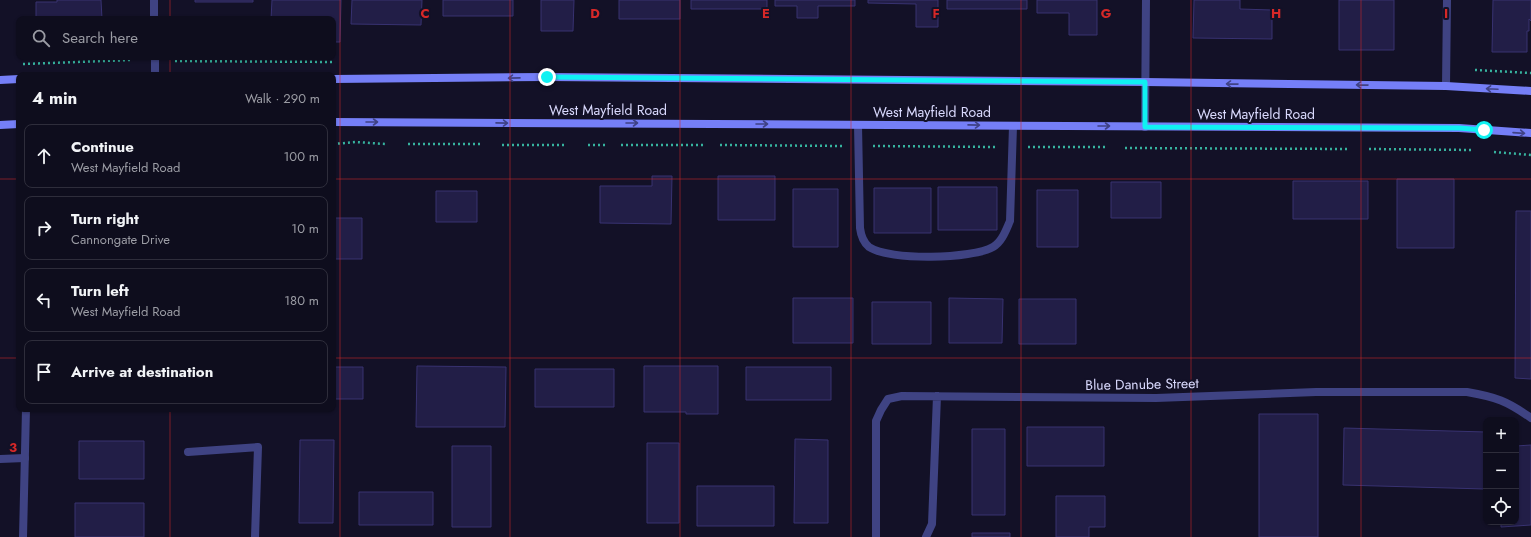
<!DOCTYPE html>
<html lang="en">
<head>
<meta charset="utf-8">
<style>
	:root { --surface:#0e0d1d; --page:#1c1b2a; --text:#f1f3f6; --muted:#9b9ca4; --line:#2e2d3b }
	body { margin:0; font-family:Jost,sans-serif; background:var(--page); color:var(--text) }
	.controls { position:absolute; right:12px; bottom:12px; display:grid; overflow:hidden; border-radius:8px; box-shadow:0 1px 3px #0004 }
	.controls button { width:36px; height:36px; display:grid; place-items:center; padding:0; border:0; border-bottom:1px solid var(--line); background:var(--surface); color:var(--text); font:20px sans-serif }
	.stop { position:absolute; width:12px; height:12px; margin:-9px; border:3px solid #10f1f2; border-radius:50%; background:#fff }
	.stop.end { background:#10f1f2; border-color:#fff; box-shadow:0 1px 4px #0008 }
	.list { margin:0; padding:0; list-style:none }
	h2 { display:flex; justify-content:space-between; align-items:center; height:52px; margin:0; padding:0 16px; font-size:17px }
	h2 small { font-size:13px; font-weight:400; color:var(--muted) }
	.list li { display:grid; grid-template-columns:26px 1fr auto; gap:12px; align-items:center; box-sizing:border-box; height:64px; margin:0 8px 8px; padding:0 8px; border:1px solid var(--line); border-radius:8px }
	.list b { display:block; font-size:15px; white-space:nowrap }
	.list p { margin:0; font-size:13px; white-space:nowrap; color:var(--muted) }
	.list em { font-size:13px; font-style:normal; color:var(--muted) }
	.icon { flex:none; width:22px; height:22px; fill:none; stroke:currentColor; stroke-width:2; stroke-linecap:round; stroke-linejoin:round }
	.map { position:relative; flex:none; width:1531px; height:537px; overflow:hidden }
	.search { position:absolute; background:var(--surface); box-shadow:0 1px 3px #0004; left:16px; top:16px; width:320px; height:44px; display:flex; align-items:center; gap:10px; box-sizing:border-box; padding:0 14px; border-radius:8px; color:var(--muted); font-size:15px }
	.panel { position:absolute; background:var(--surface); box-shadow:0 1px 3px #0004; left:16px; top:72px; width:320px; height:340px; border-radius:8px }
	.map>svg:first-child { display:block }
</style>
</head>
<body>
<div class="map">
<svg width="1531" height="537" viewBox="0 0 1531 537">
	<rect width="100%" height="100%" fill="#131127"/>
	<path fill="#221e47" stroke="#383271" d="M57,0H101L102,19H36V2H57Z
		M195,0H253V2H195Z
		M272,0H341L340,42H333V19H271Z
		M352,0H422L421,25L351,24Z
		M443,0H513V16H443Z
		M541,0H574L573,31H541Z
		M619,0H680V19H619Z
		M691,0H767V9H691Z
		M775,0H855V6H818V18H797V6H775Z
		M868,0H938V27H916V4L868,3Z
		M947,0H1027V9H947Z
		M1037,0H1097V35H1069V13H1037Z
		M1194,0H1240V9L1272,10V39L1193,38Z
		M1339,0H1394V50H1339Z
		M1493,0H1531V21L1529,19V31H1527V52H1492Z
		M652,176H672L671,224L600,223V186H652Z
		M718,176H775V220H718Z
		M1397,179H1454V248H1397Z
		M1293,181H1368V219H1293Z
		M1111,182H1161V218H1111Z
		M938,187H997V230H938Z
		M874,188H931V233H874Z
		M793,189H838V247H793Z
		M1037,190H1078V247H1037Z
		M436,191H477V222H436Z
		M1516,211H1531V379L1515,378Z
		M333,218H362V259H333Z
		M793,298H853V343H793Z
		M949,298L1003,299L1002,343H949Z
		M1019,299H1076V344H1019Z
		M872,302H931V344H872Z
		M417,366L506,367L505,427H416Z
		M644,366H718V414H686V412H644Z
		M333,367H363V399H333Z
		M746,367H831V400H746Z
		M535,369H614V407H535Z
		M1259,414H1318V537H1259Z
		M1027,427H1104V466H1027Z
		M1344,428L1486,432L1485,489L1343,485Z
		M972,429H1005V515H972Z
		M795,439L828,440V523H794Z
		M300,440H334L333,523H299Z
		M79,441H144V479H79Z
		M647,443H679V523H647Z
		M1531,445V525L1501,527V522H1516V446Z
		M452,446H491V527H452Z
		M697,486H774V526H697Z
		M359,492H433V525H359Z
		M1056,496H1105V527H1089V537H1056Z
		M75,503H144V537H75Z
		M972,533H1010V537H972Z"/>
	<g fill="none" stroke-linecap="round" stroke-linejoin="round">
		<path stroke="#37b39f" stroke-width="2.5" stroke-dasharray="2 3" stroke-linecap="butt" d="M175,61L335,62
			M23,64L130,60
			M1475,70L1531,73
			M333,144L356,142L385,144
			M408,144H482
			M502,145H565
			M588,145H606
			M621,145H703
			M720,145L843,146
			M873,146L998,147
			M1028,147H1107
			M1125,148L1348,149
			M1369,149L1472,150
			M1494,152L1531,155"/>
		<path stroke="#3f4383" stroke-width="8" d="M858,125L860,228C861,236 863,242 869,247C890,261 972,259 993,247C1002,242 1006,230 1010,221L1013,126
			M188,452L258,447L255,537
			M876,537V421L881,410L888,399L902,396L1156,398L1316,392H1467C1496,397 1507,401 1531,418
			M926,537L932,524L937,396"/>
		<path stroke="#3f4383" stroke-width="8" d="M154,0V19
			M155,57V75
			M1446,86L1447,0
			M1145,127L1146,0
			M0,459L25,458"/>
		<path stroke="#3f4383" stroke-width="8" d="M23,537L26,409"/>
		<path stroke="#757ff7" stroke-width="8" d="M333,79L547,77L1145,82L1446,86L1531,91
			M0,80L19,79
			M333,122L1459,128L1531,133
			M0,125L19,124"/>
	</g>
	<defs><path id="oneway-shaft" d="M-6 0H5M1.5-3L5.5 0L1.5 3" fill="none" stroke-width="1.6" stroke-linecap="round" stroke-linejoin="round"/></defs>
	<g stroke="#3f4285">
		<use href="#oneway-shaft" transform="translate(514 78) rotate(179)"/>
		<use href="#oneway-shaft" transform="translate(1232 84) rotate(-179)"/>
		<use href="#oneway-shaft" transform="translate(1362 85) rotate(-179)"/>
		<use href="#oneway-shaft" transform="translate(1492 89) rotate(-177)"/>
		<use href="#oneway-shaft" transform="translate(372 122)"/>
		<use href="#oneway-shaft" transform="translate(502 123) rotate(1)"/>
		<use href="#oneway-shaft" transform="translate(632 123)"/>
		<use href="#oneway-shaft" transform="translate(762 124)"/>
		<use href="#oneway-shaft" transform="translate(974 125) rotate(1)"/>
		<use href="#oneway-shaft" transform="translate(1104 126)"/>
		<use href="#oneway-shaft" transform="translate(1519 133) rotate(4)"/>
	</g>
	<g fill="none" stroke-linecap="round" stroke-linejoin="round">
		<path stroke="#10f1f2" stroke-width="5" d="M547,77L1145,82V127L1459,128L1484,130"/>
	</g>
	<path fill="none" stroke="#d62828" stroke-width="1" stroke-opacity="0.55" d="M170,0V19M340,0V537M510,0V537M680,0V537M851,0V537M1021,0V537M1191,0V537M1361,0V537M170,57V75M0,179H19M333,179H1531M0,358H19M333,358H1531M170,409V537"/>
	<g text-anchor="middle" stroke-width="4" stroke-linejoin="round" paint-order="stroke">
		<g font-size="14" fill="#d9d9fd" stroke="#131127">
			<text x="608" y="115">West Mayfield Road</text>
			<text x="932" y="117">West Mayfield Road</text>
			<text x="1256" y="119">West Mayfield Road</text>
			<text transform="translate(1142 384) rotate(-1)" y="5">Blue Danube Street</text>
		</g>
	</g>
	<g font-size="13" text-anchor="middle" font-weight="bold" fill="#d62828" stroke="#131127" stroke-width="4" stroke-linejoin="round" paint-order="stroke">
		<text x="425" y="18">C</text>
		<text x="595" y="18">D</text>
		<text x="766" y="18">E</text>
		<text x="936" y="18">F</text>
		<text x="1106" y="18">G</text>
		<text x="1276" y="18">H</text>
		<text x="1446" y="18">I</text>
		<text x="13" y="452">3</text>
	</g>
</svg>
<div class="controls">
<button>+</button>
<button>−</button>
<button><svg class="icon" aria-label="locate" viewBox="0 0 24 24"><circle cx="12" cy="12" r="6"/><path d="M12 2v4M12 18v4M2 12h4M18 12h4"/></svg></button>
</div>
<div class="stop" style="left:1484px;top:130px"></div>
<div class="stop end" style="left:547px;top:77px"></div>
<div class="search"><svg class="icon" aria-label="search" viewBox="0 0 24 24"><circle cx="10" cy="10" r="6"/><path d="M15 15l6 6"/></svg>Search here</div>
<section class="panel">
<h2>4 min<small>Walk · 290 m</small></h2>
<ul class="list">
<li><svg class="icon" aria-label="ahead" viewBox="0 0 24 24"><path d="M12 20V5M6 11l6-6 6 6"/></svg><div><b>Continue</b><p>West Mayfield Road</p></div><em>100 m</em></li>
<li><svg class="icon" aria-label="right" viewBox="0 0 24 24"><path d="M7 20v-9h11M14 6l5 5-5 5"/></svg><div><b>Turn right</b><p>Cannongate Drive</p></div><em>10 m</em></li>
<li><svg class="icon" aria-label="left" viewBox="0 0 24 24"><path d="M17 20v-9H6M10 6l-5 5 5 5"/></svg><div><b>Turn left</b><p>West Mayfield Road</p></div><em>180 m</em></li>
<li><svg class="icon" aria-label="arrive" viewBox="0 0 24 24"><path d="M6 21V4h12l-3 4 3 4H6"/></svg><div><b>Arrive at destination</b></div></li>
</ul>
</section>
</div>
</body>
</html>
